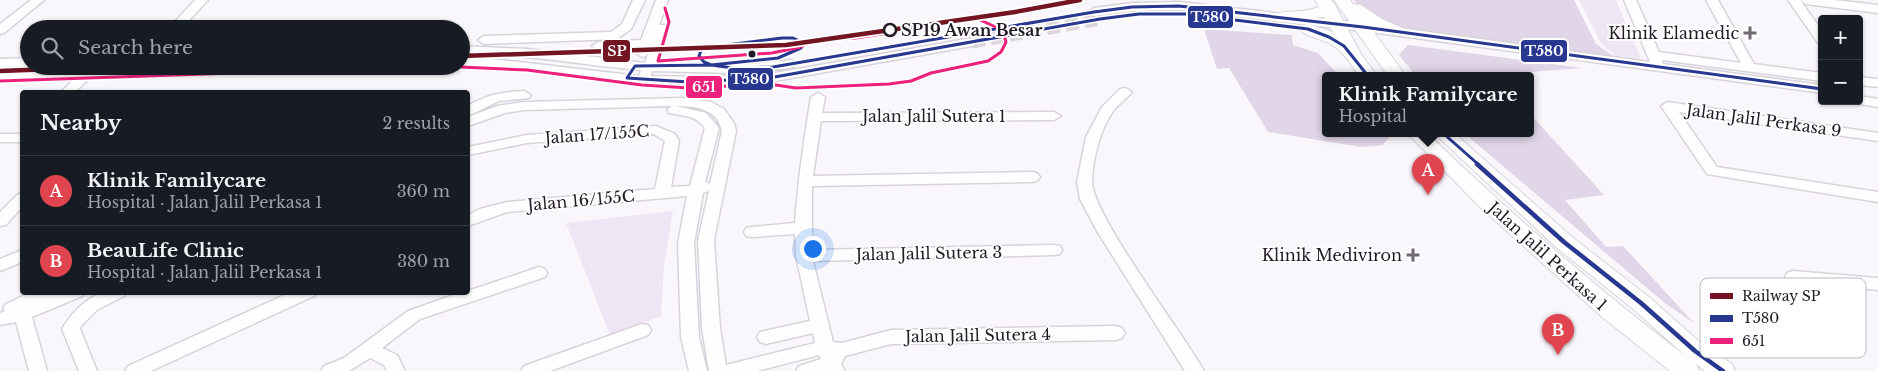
<!DOCTYPE html>
<html lang="en">
<head>
<meta charset="utf-8">
<style>
	:root { --surface:#171b24; --page:#20242c; --text:#f1f3f6; --muted:#9ea1a6; --line:#363941; --accent:#db2777 }
	body { margin:0; font-family:"Libre Baskerville",serif; background:var(--page); color:var(--text) }
	.controls { position:absolute; right:15px; top:15px; display:grid; overflow:hidden; border-radius:5px; box-shadow:0 1px 4px #0004 }
	.controls button { width:45px; height:45px; display:grid; place-items:center; padding:0; border:0; border-bottom:1px solid var(--line); background:var(--surface); color:var(--text); font:25px sans-serif }
	.you { position:absolute; left:812px; top:248px; width:18px; height:18px; margin:-12px; border:4px solid #fff; border-radius:50%; background:#1a73e8; box-shadow:0 0 0 8px #1a73e833 }
	.badge { display:grid; place-items:center; width:32px; height:32px; border-radius:50%; background:var(--accent); color:#fff; font-size:16px; font-weight:700 }
	.pin { position:absolute; translate:-50% -41px; filter:drop-shadow(0 1px 2px #0008) }
	.pin::after { content:''; position:absolute; top:26px; width:18px; height:15px; background:inherit; clip-path:polygon(0 0,100% 0,50% 100%) }
	.popup { position:absolute; left:1322px; top:72px; width:212px; height:65px; box-sizing:border-box; display:grid; place-content:center; border-radius:5px; background:var(--surface); filter:drop-shadow(0 1px 4px #0005); font-size:16px; white-space:nowrap; color:var(--muted) }
	.popup b { font-size:19px; color:var(--text) }
	.popup::after { content:''; position:absolute; left:50%; top:100%; margin-left:-10px; border:10px solid transparent; border-top-color:var(--surface) }
	.list { margin:0; padding:0; list-style:none }
	h2 { display:flex; justify-content:space-between; align-items:center; height:65px; margin:0; padding:0 20px; font-size:21px }
	h2 small { font-size:16px; font-weight:400; color:var(--muted) }
	.list li { display:grid; grid-template-columns:32px 1fr auto; gap:15px; align-items:center; box-sizing:border-box; height:70px; padding:0 20px; border-top:1px solid var(--line) }
	.list b { display:block; font-size:19px; white-space:nowrap }
	.list p { margin:0; font-size:16px; white-space:nowrap; color:var(--muted) }
	.list em { font-size:16px; font-style:normal; color:var(--muted) }
	.icon { flex:none; width:28px; height:28px; fill:none; stroke:currentColor; stroke-width:2; stroke-linecap:round; stroke-linejoin:round }
	.map { position:relative; flex:none; width:1878px; height:371px; overflow:hidden }
	.search { position:absolute; background:var(--surface); box-shadow:0 1px 4px #0004; left:20px; top:20px; width:450px; height:55px; display:flex; align-items:center; gap:12px; box-sizing:border-box; padding:0 18px; border-radius:28px; color:var(--muted); font-size:19px }
	.panel { position:absolute; background:var(--surface); box-shadow:0 1px 4px #0004; left:20px; top:90px; width:450px; height:205px; border-radius:5px }
	.map>svg:first-child { display:block }
</style>
</head>
<body>
<div class="map">
<svg width="1878" height="371" viewBox="0 0 1878 371">
	<rect width="100%" height="100%" fill="#faf7fc"/>
	<path fill="#efe6f5" d="M1579,0H1616L1641,59L1614,55L1601,43Z
		M673,211L664,266L661,316L610,335L566,223Z"/>
	<path fill="#e0d6e8" d="M1354,0H1574L1596,44L1617,59L1403,30L1359,7Z
		M1204,29L1292,35L1293,45L1318,53L1339,76H1326V134H1392L1383,145L1361,147L1268,132L1229,68L1217,69Z
		M1408,45L1582,68L1494,75V76H1416L1399,55Z
		M1531,115L1604,195L1565,200L1606,247L1623,246L1694,323L1666,304L1465,134H1530Z"/>
	<g fill="none" stroke-linecap="round" stroke-linejoin="round">
		<path stroke="#dad6dc" stroke-width="13" stroke-dasharray="13 6" stroke-linecap="butt" d="M972,42L1100,19"/>
		<defs>
			<path id="minor" d="M31,0H44L4,33L0,34V24Z
				M195,0H208L181,29H168Z
				M633,0H645L631,29L617,39L484,44L478,40L484,36L611,32L622,24Z
				M656,0H668L659,25H665L667,28L657,64L733,66L791,60L797,64L791,68L733,73L653,71L650,76L706,77L769,74L972,38L978,42L972,46L769,82L722,85L643,84L507,67L461,65V57L484,58L639,76L641,70C581,65 522,53 461,54V46L527,49L645,63L650,49L646,56L642,57L636,53L638,48L598,50L592,46L598,42L641,40Z
				M1624,0H1636L1659,52L1741,63L1706,0H1718L1754,64L1822,73V81L1662,60L1663,64L1822,85V93L1363,31L1179,10L1132,11L1094,16L1088,12L1094,8L1132,3L1179,2L1363,23L1650,62Z
				M1788,0H1800L1822,31V44L1818,43Z
				M1800,0H1834L1878,5V13L1806,4Z
				M29,58V66L0,67V59Z
				M87,66L98,68L267,66L261,70L92,76L75,92H61L77,76L0,79V71L85,68Z
				M1859,77L1878,79V87L1859,85Z
				M1125,88L1132,92C1126,99 1119,104 1113,111C1100,130 1093,158 1092,180C1090,213 1184,334 1204,371H1185L1097,231L1080,199L1077,182L1086,137L1102,107L1120,89Z
				M524,91L531,95L529,98L499,101L468,116V106C485,95 503,92 524,91Z
				M818,93L825,97L822,113L1054,112L1061,116L1054,120L821,121L813,176L1033,172L1038,174L1040,177L1038,180L1033,182L812,186V250L1054,245L1060,246L1062,250L1060,254L1054,255L813,261L833,342L842,343L891,330L1116,326L1122,328L1125,333L1122,338L1116,340L891,344L845,356L841,364L845,371H796L799,366L821,359L819,355L757,371H709L702,328L698,240L709,191L703,193L694,243L699,337L707,371H689L681,337L678,243L687,196L507,212L468,226V215L480,209L507,202L655,189L665,141L654,134L527,143L468,155V147L527,135L656,126L675,134L679,141L671,187L690,186L705,128C696,115 683,116 669,113L667,110L672,106L524,110L505,113L468,126V117L497,106L524,102L683,98L711,102L724,109L734,123L736,131L714,240L720,328L726,365L815,343L813,333L766,344L760,342L757,337L760,332L810,321L796,256L795,234L752,237L746,236L744,232L746,228L752,227L795,223C798,180 804,139 811,97ZM676,106C697,106 717,109 722,131L710,184L705,182L719,128L706,113Z
				M1859,96L1878,99V107L1854,103L1853,101H1859Z
				M1668,102L1878,133V141L1679,112L1717,167L1878,192V202L1707,174L1661,106Z
				M0,134H22V142H0Z
				M22,193V207L6,225L0,226V212L17,195Z
				M22,250V262L0,271V259Z
				M539,267L545,269L547,273L545,277L420,319L382,348L397,355L405,371H387L384,365L370,358L349,371H321L324,366L344,358L408,311L462,292H468V291Z
				M1793,271L1878,278V290L1787,281L1785,277L1787,273Z
				M31,292H84L82,296L32,317L47,371H29L16,322L0,325V313L5,311L3,308L6,304Z
				M102,292H126L124,296L97,310L81,326L80,329L97,371H79L62,329C72,312 83,301 102,292Z
				M291,292H316L314,296L151,371H125L128,366Z
				M642,324L648,325L651,330L648,335L550,371H521L524,366Z"/>
			<path id="major" d="M1315,0H1331L1335,5L1361,54L1377,76H1359C1351,64 1344,52 1331,44C1323,39 1305,37 1300,29L1302,26L1308,24L1333,32L1324,17L1280,22L1274,20L1272,17L1274,14C1289,10 1306,13 1319,7Z
				M1334,0H1350L1353,4L1361,5L1382,19L1405,29L1407,32L1405,35H1393L1367,23L1406,76H1388Z
				M1408,134H1428C1510,213 1596,288 1687,357L1633,309L1556,247L1435,134H1455L1572,237L1649,297L1703,345L1732,364L1735,371H1705L1687,357L1696,364L1699,371H1670L1602,317L1479,206Z"/>
		</defs>
		<use href="#minor" stroke="#d8d3db" stroke-width="3"/>
		<use href="#major" stroke="#d8d3db" stroke-width="2"/>
		<use href="#minor" fill="#fefeff" fill-rule="evenodd"/>
		<use href="#major" fill="#fefeff" fill-rule="evenodd"/>
		<defs>
			<path id="bus-1-far1" d="M782,38H793L802,42L801,48L778,58L711,65L704,62L699,56L702,48Z
				M711,65L733,68L773,67L1094,12L1132,7L1179,6L1363,27L1822,89
				M711,65L635,66L627,78L689,82L769,78L1100,19L1139,14H1185L1308,29L1329,37L1344,46L1368,76
				M1444,134L1479,165"/>
			<path id="bus-1" d="M1477,164L1564,242L1641,303L1695,351L1723,371"/>
			<path id="bus-2" d="M461,67L527,70L642,85L689,88L769,84L796,88L889,84L911,81L931,73L988,61L1001,52L1006,42L1004,35L998,28L978,19L856,38L811,41L801,47L772,53L658,61L669,22L665,8
				M0,81L261,72"/>
		</defs>
		<use href="#bus-1-far1" stroke="#fff" stroke-width="6"/>
		<use href="#bus-1" stroke="#fff" stroke-width="8"/>
		<use href="#bus-2" stroke="#fff" stroke-width="6"/>
		<use href="#bus-1-far1" stroke="#283890" stroke-width="3"/>
		<use href="#bus-1" stroke="#283890" stroke-width="4.5"/>
		<use href="#bus-2" stroke="#ed207b" stroke-width="3"/>
		<defs>
			<path id="rail-1" d="M461,56L786,45L1015,12L1080,0
				M0,71L135,66"/>
		</defs>
		<use href="#rail-1" stroke="#fff" stroke-width="8"/>
		<use href="#rail-1" stroke="#721422" stroke-width="4.5"/>
	</g>
	<circle fill="#fff" stroke="#221b26" stroke-width="2.5" cx="890" cy="30" r="6"/>
	<g fill="#6e6871" stroke="#fff" stroke-width="2">
		<path d="M1747.5 25.5h5v5h5v5h-5v5h-5v-5h-5v-5h5z"/>
		<path d="M1410.5 247.5h5v5h5v5h-5v5h-5v-5h-5v-5h5z"/>
	</g>
	<circle fill="#221b26" stroke="#fff" stroke-width="2" cx="752" cy="54" r="4.5"/>
	<g text-anchor="middle" stroke-width="4" stroke-linejoin="round" paint-order="stroke">
		<g font-size="16" font-weight="bold" fill="#221b26" stroke="#fff" text-anchor="start">
			<text x="901" y="36">SP19 Awan Besar</text>
		</g>
		<g font-size="16" fill="#221b26" stroke="#fff" text-anchor="end">
			<text x="1739" y="39">Klinik Elamedic</text>
			<text x="1402" y="261">Klinik Mediviron</text>
		</g>
		<g font-size="16" fill="#221b26" stroke="#fff">
			<text x="934" y="122">Jalan Jalil Sutera 1</text>
			<text transform="translate(1764 120) rotate(8)" y="6">Jalan Jalil Perkasa 9</text>
			<text transform="translate(597 134) rotate(-4)" y="6">Jalan 17/155C</text>
			<text transform="translate(581 200) rotate(-5)" y="6">Jalan 16/155C</text>
			<text transform="translate(929 253) rotate(-1)" y="6">Jalan Jalil Sutera 3</text>
			<text transform="translate(1548 256) rotate(42)" y="6">Jalan Jalil Perkasa 1</text>
			<text transform="translate(978 335) rotate(-1)" y="6">Jalan Jalil Sutera 4</text>
		</g>
	</g>
	<rect x="1700" y="278" width="166" height="80" rx="8" fill="#fff" stroke="#bdbbbe" stroke-width="1"/>
	<rect x="1710" y="293" width="23" height="6" fill="#721422"/>
	<rect x="1710" y="315" width="23" height="7" fill="#283890"/>
	<rect x="1710" y="338" width="23" height="6" fill="#ed207b"/>
	<g font-size="14" fill="#221b26">
		<text x="1742" y="301">Railway SP</text>
		<text x="1742" y="323">T580</text>
		<text x="1742" y="346">651</text>
	</g>
	<g stroke="#fff" stroke-width="2">
		<rect x="1187" y="5" width="47" height="24" rx="5" fill="#283890"/>
		<rect x="602" y="39" width="29" height="24" rx="5" fill="#721422"/>
		<rect x="1520" y="39" width="48" height="24" rx="5" fill="#283890"/>
		<rect x="727" y="67" width="47" height="24" rx="5" fill="#283890"/>
		<rect x="685" y="75" width="38" height="24" rx="5" fill="#ed207b"/>
	</g>
	<g font-size="14" text-anchor="middle" font-weight="bold" fill="#fff">
		<text x="1210" y="22">T580</text>
		<text x="617" y="56">SP</text>
		<text x="1544" y="56">T580</text>
		<text x="750" y="84">T580</text>
		<text x="704" y="92">651</text>
	</g>
</svg>
<div class="controls">
<button>+</button>
<button>−</button>
</div>
<div class="you"></div>
<div class="pin badge" style="left:1428px;top:195px;background:#e0444e">A</div>
<div class="popup"><b>Klinik Familycare</b>Hospital</div>
<div class="pin badge" style="left:1558px;top:355px;background:#e0444e">B</div>
<div class="search"><svg class="icon" aria-label="search" viewBox="0 0 24 24"><circle cx="10" cy="10" r="6"/><path d="M15 15l6 6"/></svg>Search here</div>
<section class="panel">
<h2>Nearby<small>2 results</small></h2>
<ul class="list">
<li><span class="badge" style="background:#e0444e">A</span><div><b>Klinik Familycare</b><p>Hospital · Jalan Jalil Perkasa 1</p></div><em>360 m</em></li>
<li><span class="badge" style="background:#e0444e">B</span><div><b>BeauLife Clinic</b><p>Hospital · Jalan Jalil Perkasa 1</p></div><em>380 m</em></li>
</ul>
</section>
</div>
</body>
</html>
